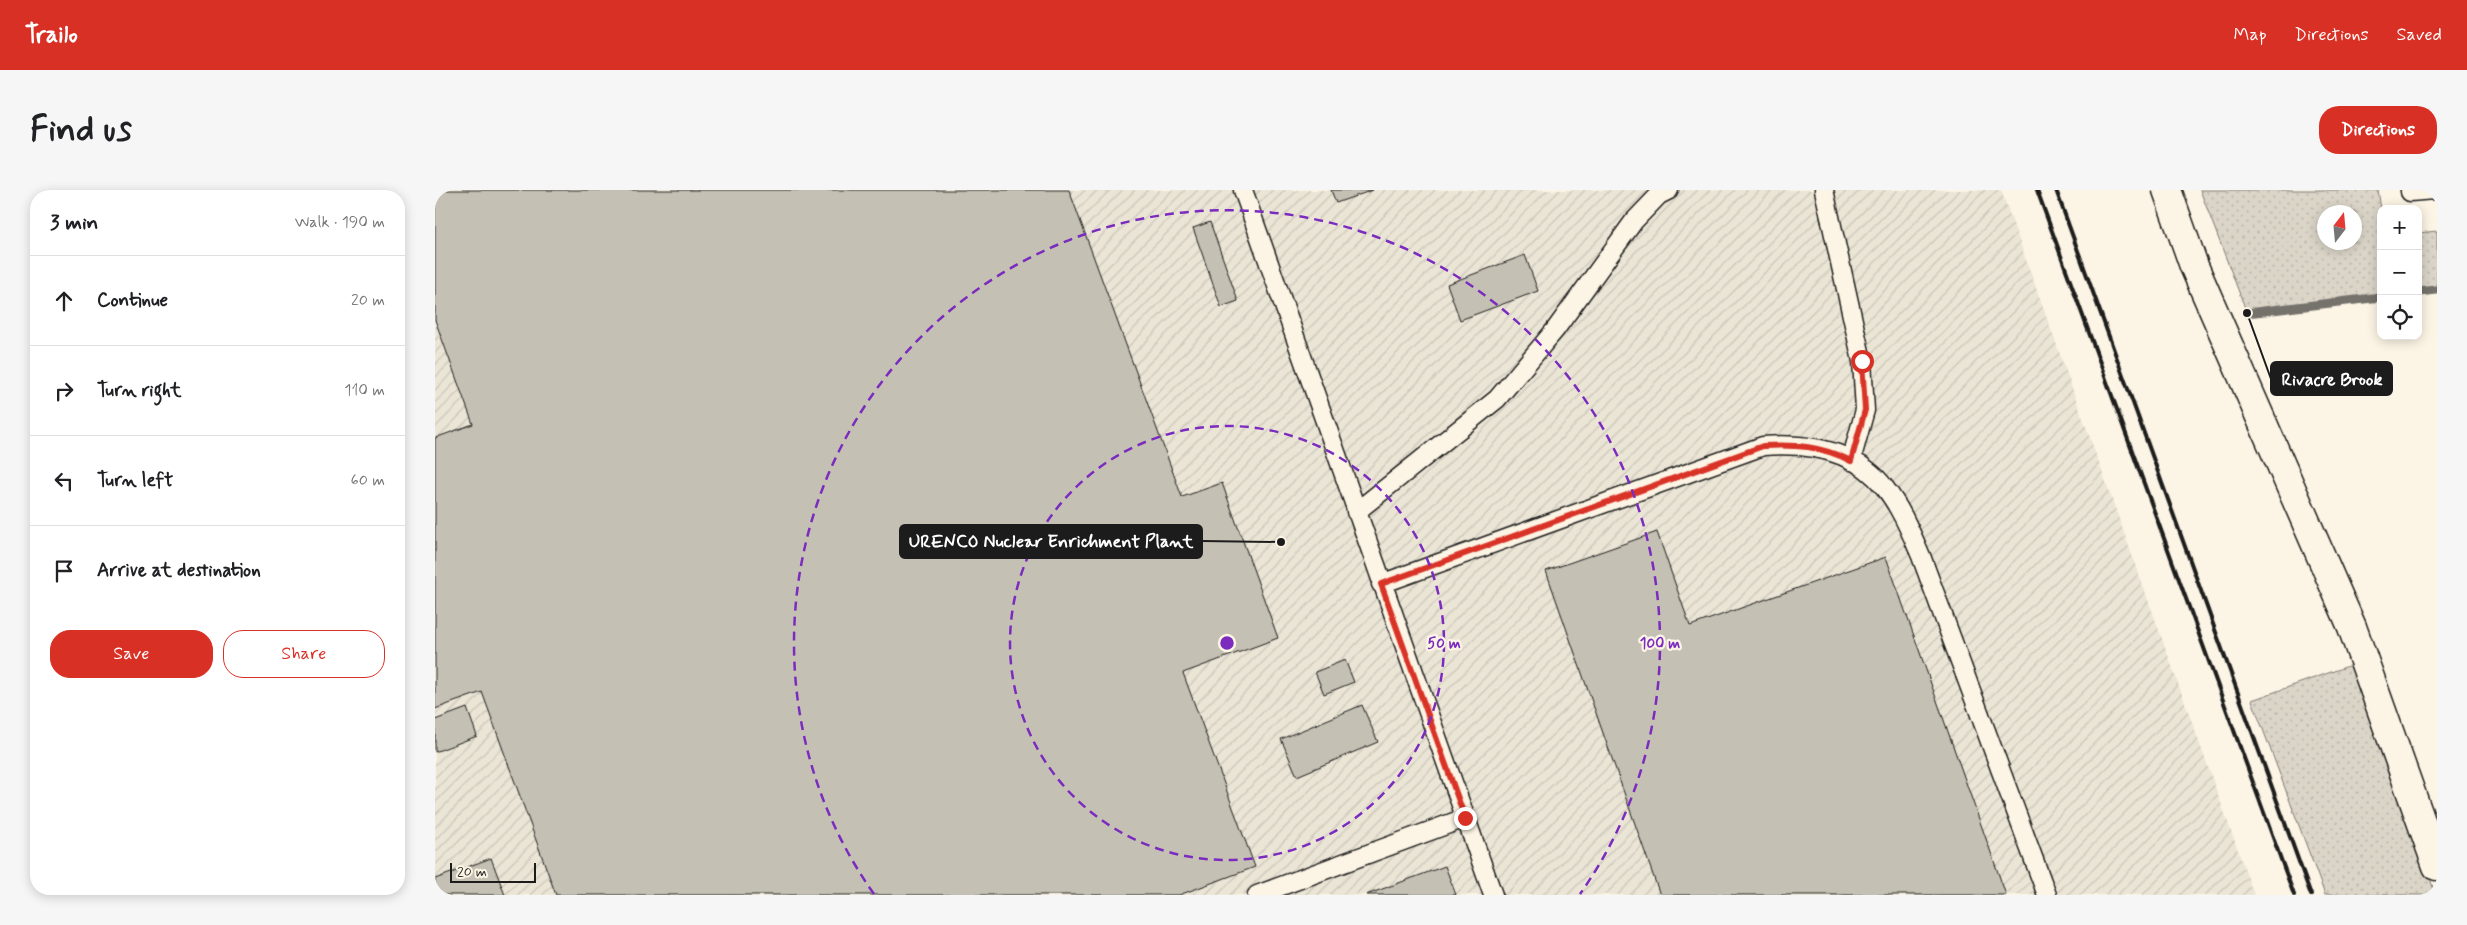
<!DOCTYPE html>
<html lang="en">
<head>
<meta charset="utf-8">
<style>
	:root { --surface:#fff; --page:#f6f6f6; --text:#202124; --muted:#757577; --line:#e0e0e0; --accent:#d93025 }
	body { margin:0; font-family:Mynerve,sans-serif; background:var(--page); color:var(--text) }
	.controls { position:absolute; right:15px; top:15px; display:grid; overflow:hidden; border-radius:10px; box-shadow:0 2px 12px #0003 }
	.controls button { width:45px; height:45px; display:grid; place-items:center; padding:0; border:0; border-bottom:1px solid var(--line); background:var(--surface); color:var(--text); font:25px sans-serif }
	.compass { position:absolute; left:1882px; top:15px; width:45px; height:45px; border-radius:50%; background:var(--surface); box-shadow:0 2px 12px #0003; rotate:16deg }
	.scale { position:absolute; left:15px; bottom:12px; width:86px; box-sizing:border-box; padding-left:5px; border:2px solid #1c1c1c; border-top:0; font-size:14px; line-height:18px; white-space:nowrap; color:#1c1c1c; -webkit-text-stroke:4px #fcf5e5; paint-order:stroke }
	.stop { position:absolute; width:15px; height:15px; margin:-11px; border:4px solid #d93025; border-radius:50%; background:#fff }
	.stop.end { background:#d93025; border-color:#fff; box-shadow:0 1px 5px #0008 }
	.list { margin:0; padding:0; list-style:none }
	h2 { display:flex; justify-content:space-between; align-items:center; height:65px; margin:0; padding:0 20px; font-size:21px }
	h2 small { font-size:16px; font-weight:400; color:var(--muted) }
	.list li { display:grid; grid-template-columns:32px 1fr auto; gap:15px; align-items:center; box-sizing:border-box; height:90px; padding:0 20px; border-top:1px solid var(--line) }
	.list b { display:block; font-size:19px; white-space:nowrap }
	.list em { font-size:16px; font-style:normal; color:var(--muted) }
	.actions { display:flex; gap:10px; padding:15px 20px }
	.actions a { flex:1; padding:11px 0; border:1px solid var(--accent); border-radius:20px; text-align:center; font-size:18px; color:var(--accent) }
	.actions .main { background:var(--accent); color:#fff }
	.icon { flex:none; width:28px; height:28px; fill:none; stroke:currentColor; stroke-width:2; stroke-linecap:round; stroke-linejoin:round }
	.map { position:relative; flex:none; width:2002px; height:705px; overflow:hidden; border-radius:20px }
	header { display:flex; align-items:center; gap:30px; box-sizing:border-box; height:70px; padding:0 25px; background:var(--accent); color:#fff }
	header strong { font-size:24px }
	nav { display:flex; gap:28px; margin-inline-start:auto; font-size:18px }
	.intro { display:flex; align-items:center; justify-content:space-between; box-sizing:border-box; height:120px; padding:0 30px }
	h1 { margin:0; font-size:35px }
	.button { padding:12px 22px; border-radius:20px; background:var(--accent); color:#fff; font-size:18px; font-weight:700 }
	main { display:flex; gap:30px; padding:0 30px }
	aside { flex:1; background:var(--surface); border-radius:20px; box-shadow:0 2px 12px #0003 }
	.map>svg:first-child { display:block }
</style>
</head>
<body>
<header>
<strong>Trailo</strong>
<nav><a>Map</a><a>Directions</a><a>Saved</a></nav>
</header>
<div class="intro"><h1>Find us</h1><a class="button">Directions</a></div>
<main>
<aside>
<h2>3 min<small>Walk · 190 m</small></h2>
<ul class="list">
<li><svg class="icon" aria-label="ahead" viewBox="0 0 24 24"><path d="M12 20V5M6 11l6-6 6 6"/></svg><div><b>Continue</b></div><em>20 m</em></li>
<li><svg class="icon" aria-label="right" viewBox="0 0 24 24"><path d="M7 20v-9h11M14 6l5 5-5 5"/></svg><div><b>Turn right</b></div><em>110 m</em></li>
<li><svg class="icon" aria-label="left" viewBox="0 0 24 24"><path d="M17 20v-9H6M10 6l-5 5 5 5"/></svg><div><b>Turn left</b></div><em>60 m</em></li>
<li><svg class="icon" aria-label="arrive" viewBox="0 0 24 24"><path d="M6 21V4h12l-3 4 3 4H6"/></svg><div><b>Arrive at destination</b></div></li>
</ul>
<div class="actions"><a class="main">Save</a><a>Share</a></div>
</aside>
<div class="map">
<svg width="2002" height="705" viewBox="0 0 2002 705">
	<defs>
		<pattern id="industrial-furrows" width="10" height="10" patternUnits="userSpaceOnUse" patternTransform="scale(1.25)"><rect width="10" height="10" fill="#ebe5d6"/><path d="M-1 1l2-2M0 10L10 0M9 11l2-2" fill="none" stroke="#c9c4b7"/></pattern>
		<pattern id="grass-dots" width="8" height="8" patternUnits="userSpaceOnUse" patternTransform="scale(1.25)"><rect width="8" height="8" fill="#dbd5c8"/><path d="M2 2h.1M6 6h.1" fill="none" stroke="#bbb6ab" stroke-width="1.8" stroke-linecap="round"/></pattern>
	</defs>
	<rect width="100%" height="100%" fill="#fcf5e5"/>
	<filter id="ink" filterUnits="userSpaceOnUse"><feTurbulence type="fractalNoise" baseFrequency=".02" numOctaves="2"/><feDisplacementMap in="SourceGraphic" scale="10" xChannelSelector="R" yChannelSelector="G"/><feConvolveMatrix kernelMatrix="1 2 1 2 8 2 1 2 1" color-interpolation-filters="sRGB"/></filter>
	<g filter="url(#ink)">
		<path fill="url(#industrial-furrows)" d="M0,0H1566L1819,705H0Z"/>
		<path fill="url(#grass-dots)" stroke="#7c7872" fill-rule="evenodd" d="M1765,0H1943L1946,19V107L1812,123ZM1890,22H1920V52H1890Z
			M2002,41V100L1983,102V43Z
			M1916,475L2001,705H1890L1817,510Z"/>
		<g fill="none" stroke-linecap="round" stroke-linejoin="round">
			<path stroke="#75726c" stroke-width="9" d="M1983,102L2002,100
				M1812,123L1946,107"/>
		</g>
		<path fill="#c4c0b3" stroke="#1c1c1c" d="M0,0H634L747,307L787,293L843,448L748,483L820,677L744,705H121L47,502L0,519V248L38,234L0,130Z
			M896,0H938L901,13Z
			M775,32L803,111L786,117L758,38Z
			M1090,65L1103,101L1025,130L1012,94Z
			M1222,342L1255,436L1451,367L1571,705H1225L1111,381Z
			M910,470L919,492L889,504L880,482Z
			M927,515L943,552L862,586L846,549Z
			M32,518L42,546L0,562V530Z
			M56,668L70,705H0V689Z
			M1010,676L1021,705H931Z"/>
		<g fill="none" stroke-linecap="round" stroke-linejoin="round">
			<defs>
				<path id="lane" d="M808,0L1058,705
					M1389,0L1427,171L1430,220L1416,271
					M1975,0V2L1999,0
					M921,322L1062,209L1120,140L1199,31L1224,5L1234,0
					M946,394L1328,256C1372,253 1421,260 1450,298C1466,318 1476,343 1486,366L1612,705
					M822,705L1030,628"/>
				<path id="street" d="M1732,0L1759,76L1917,437L2002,676"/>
			</defs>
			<use href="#lane" stroke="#1c1c1c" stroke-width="21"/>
			<use href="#street" stroke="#1c1c1c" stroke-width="31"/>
			<use href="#lane" stroke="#fcf5e5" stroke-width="18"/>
			<use href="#street" stroke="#fcf5e5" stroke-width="28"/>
			<path stroke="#1c1c1c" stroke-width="4" d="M1602,0L1859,705
				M1621,0L1876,705"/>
		</g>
	</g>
	<g fill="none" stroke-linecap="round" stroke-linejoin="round" filter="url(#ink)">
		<path stroke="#d93025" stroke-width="6" d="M1030,628L946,394L1328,256C1360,254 1387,256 1416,271L1430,220L1427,171"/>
	</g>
	<g fill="none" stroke="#7b2cbf" stroke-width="2.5" stroke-dasharray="9 6">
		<circle cx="792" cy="453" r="217"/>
		<path d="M439 704A433 433 0 1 1 1145 704"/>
	</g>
	<circle cx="792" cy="453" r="8" fill="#7b2cbf" stroke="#fcf5e5" stroke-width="2.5"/>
	<g font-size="15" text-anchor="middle" font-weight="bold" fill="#7b2cbf" stroke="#fcf5e5" stroke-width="4.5" stroke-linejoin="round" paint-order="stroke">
		<text x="1009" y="458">50 m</text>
		<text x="1225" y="458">100 m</text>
	</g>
	<path fill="none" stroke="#1c1c1c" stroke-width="2" d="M1812 123L1836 189M846 352L767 351"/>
	<g fill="#1c1c1c" stroke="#fcf5e5" stroke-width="2">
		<circle cx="1812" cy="123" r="5"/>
		<circle cx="846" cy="352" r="5"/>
	</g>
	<g fill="#1c1c1c" stroke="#1c1c1c" stroke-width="2">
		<rect x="1836" y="172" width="121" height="33" rx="5"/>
		<rect x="465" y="335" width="302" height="33" rx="5"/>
	</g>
	<g font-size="18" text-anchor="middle" font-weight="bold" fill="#fff">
		<text x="1897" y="195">Rivacre Brook</text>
		<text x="616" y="357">URENCO Nuclear Enrichment Plant</text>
	</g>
</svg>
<div class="controls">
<button>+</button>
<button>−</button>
<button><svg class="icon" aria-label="locate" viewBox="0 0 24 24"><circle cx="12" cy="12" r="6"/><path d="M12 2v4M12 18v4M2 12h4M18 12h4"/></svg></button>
</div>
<svg class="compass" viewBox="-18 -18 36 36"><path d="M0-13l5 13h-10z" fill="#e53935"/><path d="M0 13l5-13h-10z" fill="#757577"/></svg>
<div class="scale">20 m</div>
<div class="stop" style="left:1427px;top:171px"></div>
<div class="stop end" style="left:1030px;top:628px"></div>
</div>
</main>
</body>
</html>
